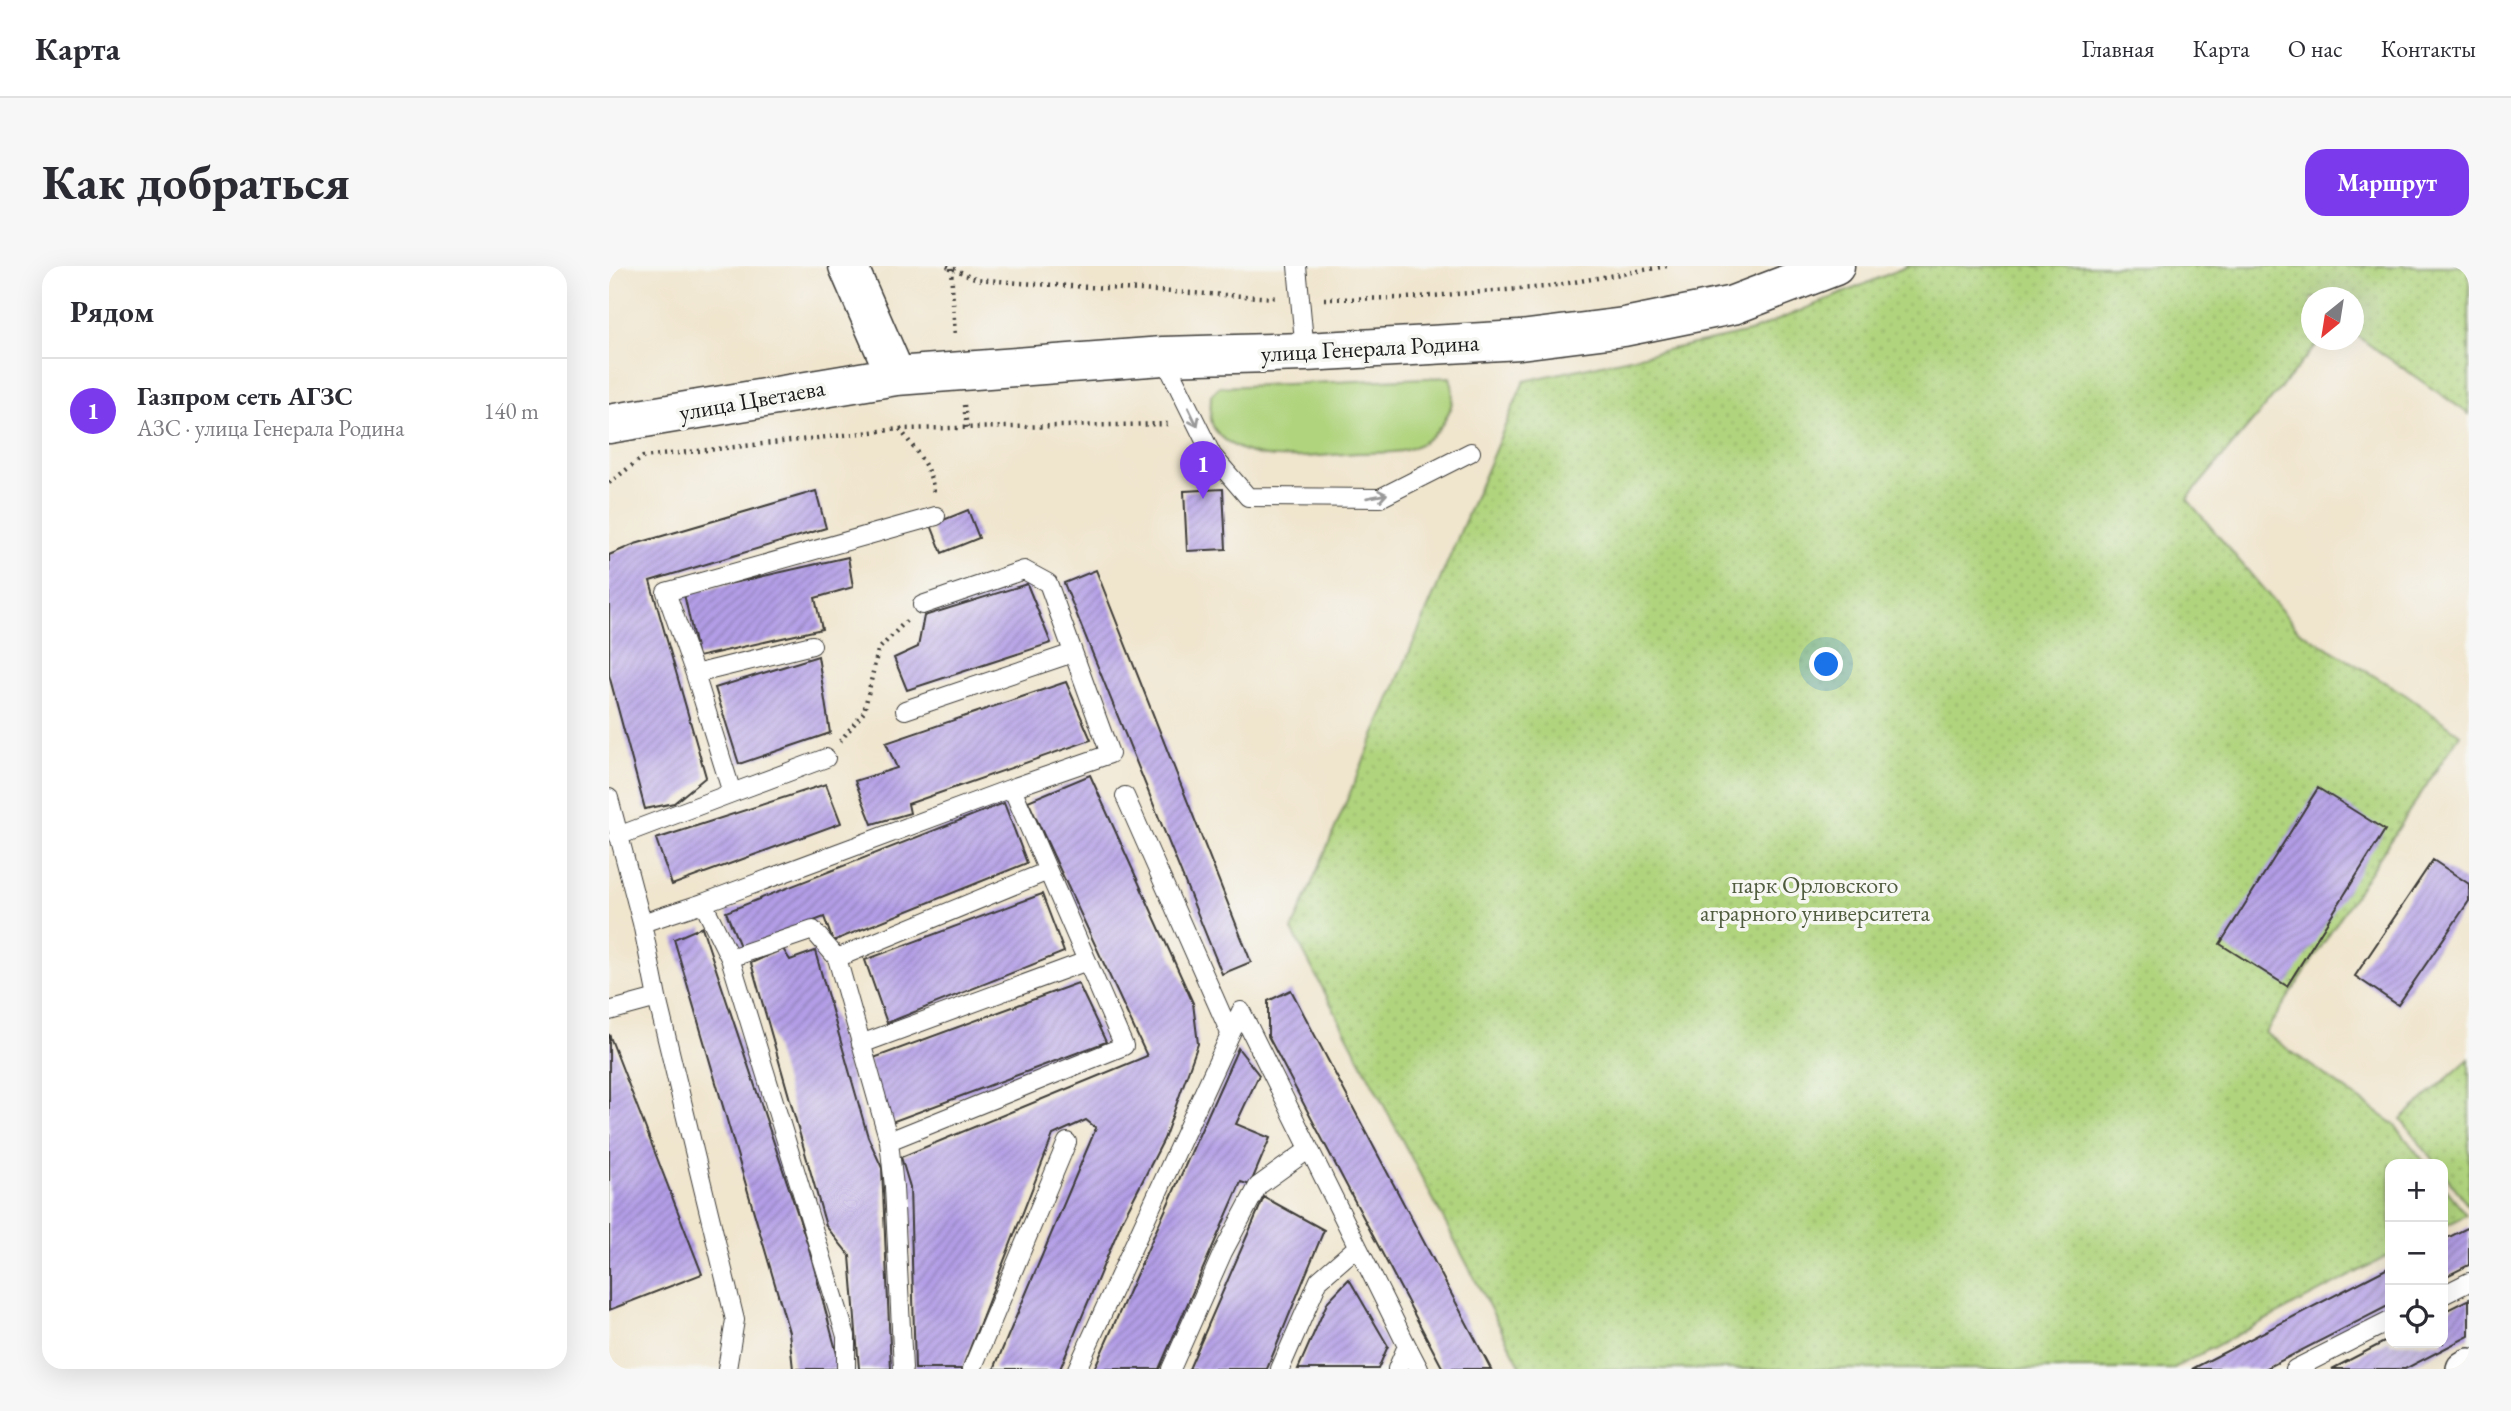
<!DOCTYPE html>
<html lang="ru">
<head>
<meta charset="utf-8">
<style>
	:root { --surface:#fff; --page:#f7f7f7; --text:#2b2b33; --muted:#7c7c81; --line:#e1e1e2; --accent:#7c3aed }
	body { margin:0; font-family:"EB Garamond",serif; background:var(--page); color:var(--text) }
	.controls { position:absolute; right:21px; bottom:21px; display:grid; overflow:hidden; border-radius:14px; box-shadow:0 7px 28px #0002 }
	.controls button { width:63px; height:63px; display:grid; place-items:center; padding:0; border:0; border-bottom:2px solid var(--line); background:var(--surface); color:var(--text); font:35px sans-serif }
	.compass { position:absolute; left:1692px; top:21px; width:63px; height:63px; border-radius:50%; background:var(--surface); box-shadow:0 7px 28px #0002; rotate:210deg }
	.you { position:absolute; left:1218px; top:399px; width:24px; height:24px; margin:-18px; border:5px solid #fff; border-radius:50%; background:#1a73e8; box-shadow:0 0 0 10px #1a73e833 }
	.badge { display:grid; place-items:center; width:46px; height:46px; border-radius:50%; background:var(--accent); color:#fff; font-size:23px; font-weight:700 }
	.pin { position:absolute; translate:-50% -58px; filter:drop-shadow(0 2px 4px #0008) }
	.pin::after { content:''; position:absolute; top:37px; width:24px; height:21px; background:inherit; clip-path:polygon(0 0,100% 0,50% 100%) }
	.list { margin:0; padding:0; list-style:none }
	h2 { display:flex; justify-content:space-between; align-items:center; height:91px; margin:0; padding:0 28px; font-size:30px }
	h2 small { font-size:23px; font-weight:400; color:var(--muted) }
	.list li { display:grid; grid-template-columns:46px 1fr auto; gap:21px; align-items:center; box-sizing:border-box; height:105px; padding:0 28px; border-top:2px solid var(--line) }
	.list b { display:block; font-size:26px; white-space:nowrap }
	.list p { margin:0; font-size:23px; white-space:nowrap; color:var(--muted) }
	.list em { font-size:23px; font-style:normal; color:var(--muted) }
	.icon { flex:none; width:38px; height:38px; fill:none; stroke:currentColor; stroke-width:2; stroke-linecap:round; stroke-linejoin:round }
	.map { position:relative; flex:none; width:1860px; height:1103px; overflow:hidden; border-radius:21px }
	header { display:flex; align-items:center; gap:42px; box-sizing:border-box; height:98px; padding:0 35px; background:var(--surface); border-bottom:2px solid var(--line) }
	header strong { font-size:33px }
	nav { display:flex; gap:38px; margin-inline-start:auto; font-size:24px }
	.intro { display:flex; align-items:center; justify-content:space-between; box-sizing:border-box; height:168px; padding:0 42px }
	h1 { margin:0; font-size:49px }
	.button { padding:18px 32px; border-radius:21px; background:var(--accent); color:#fff; font-size:24px; font-weight:700 }
	main { display:flex; gap:42px; padding:0 42px }
	aside { flex:1; background:var(--surface); border-radius:21px; box-shadow:0 7px 28px #0002 }
	.map>svg:first-child { display:block }
</style>
</head>
<body>
<header>
<strong>Карта</strong>
<nav><a>Главная</a><a>Карта</a><a>О нас</a><a>Контакты</a></nav>
</header>
<div class="intro"><h1>Как добраться</h1><a class="button">Маршрут</a></div>
<main>
<aside>
<h2>Рядом<small></small></h2>
<ul class="list">
<li><span class="badge">1</span><div><b>Газпром сеть АГЗС</b><p>АЗС · улица Генерала Родина</p></div><em>140 m</em></li>
</ul>
</aside>
<div class="map">
<svg width="1860" height="1103" viewBox="0 0 1860 1103">
	<defs>
		<pattern id="park-dots" width="8" height="8" patternUnits="userSpaceOnUse" patternTransform="scale(1.75)"><rect width="8" height="8" fill="#b0d47e"/><path d="M2 2h.1M6 6h.1" fill="none" stroke="#97b56c" stroke-width="1.8" stroke-linecap="round"/></pattern>
		<pattern id="building-hatch" width="6" height="6" patternUnits="userSpaceOnUse" patternTransform="scale(1.75)"><rect width="6" height="6" fill="#b39ee7"/><path d="M-1 1l2-2M0 6l6-6M5 7l2-2" fill="none" stroke="#9180ba"/></pattern>
	</defs>
	<rect width="100%" height="100%" fill="#f6f6f2"/>
	<filter id="ink" filterUnits="userSpaceOnUse"><feTurbulence type="fractalNoise" baseFrequency=".0143" numOctaves="2"/><feDisplacementMap in="SourceGraphic" scale="14" xChannelSelector="R" yChannelSelector="G"/><feConvolveMatrix kernelMatrix="1 2 1 2 8 2 1 2 1" color-interpolation-filters="sRGB"/></filter>
	<filter id="wash" filterUnits="userSpaceOnUse"><feTurbulence type="fractalNoise" baseFrequency=".00686" numOctaves="4" result="noise"/><feDisplacementMap in="SourceGraphic" scale="28" xChannelSelector="R" yChannelSelector="G"/><feGaussianBlur stdDeviation="1.57" result="paint"/><feColorMatrix in="noise" values="0 0 0 0 0 0 0 0 0 0 0 0 0 0 0 0 0 1.4 0 .05"/><feComposite in="paint" operator="in"/></filter>
	<g filter="url(#wash)">
		<rect width="100%" height="100%" fill="#f0e5cd"/>
		<path fill="#b0d47e" stroke="#66784d" stroke-width="2" d="M841,111C852,143 828,174 797,184C783,188 764,186 749,187C705,189 639,204 607,165C599,156 602,140 602,129L610,121Z"/>
		<path fill="url(#park-dots)" stroke="#66784d" stroke-width="2" d="M1299,0H1860V148L1745,68L1744,32H1702V74H1712L1578,233L1689,364L1797,429L1851,468L1656,767L1785,858L1817,898H1781V989L1563,1103H913L683,664L915,115L1140,66Z
			M1860,793V940L1834,906V898H1827L1792,853Z
			M1834,919L1858,949L1834,961Z"/>
		<g id="blocks">
			<path fill="url(#building-hatch)" d="M614,223L617,283L578,285L575,225Z
				M207,225L217,262L41,315L97,511L65,537L36,543L0,409V289L26,278Z
				M359,244L370,272L333,287L322,259Z
				M239,291L244,321L206,332L213,363L89,391L75,328Z
				M487,304L642,696L613,708L455,317Z
				M418,318L442,377L298,424L285,392L309,381L315,350Z
				M209,390L221,467L130,498L106,422Z
				M457,416L482,474L299,538L301,547L263,558L246,515L288,502L277,477Z
				M481,509L584,737L589,778L555,873L513,955L451,1103H385L487,862L477,854L444,869L353,1103H306L301,921L292,891L538,790L419,535Z
				M217,518L232,557L63,619L47,573Z
				M1709,522L1776,564L1678,720L1611,678Z
				M395,537L418,597L224,675L215,651L132,683L117,646Z
				M1824,594L1860,618V635L1789,739L1746,710Z
				M433,628L455,686L278,757L256,694Z
				M93,661L199,979L232,1103H184L180,1066L65,673Z
				M174,683L181,694L206,685L259,871L273,902L282,1103H250L241,990L217,960L142,697Z
				M469,717L497,776L280,857L259,794Z
				M682,724L882,1103H834L659,770V735Z
				M0,768L93,1008L0,1044Z
				M629,782L650,809L627,858L661,872L641,919L632,916L550,1103H485Z
				M655,931L715,964L658,1103H580Z
				M1860,961V999L1834,1012V974Z
				M1781,1001V1039L1656,1103H1583Z
				M740,1013L779,1080L769,1103H689L719,1035Z
				M1860,1033V1070L1796,1103H1723L1781,1073V1077H1834V1046Z"/>
		</g>
	</g>
	<g filter="url(#ink)">
		<use href="#blocks" fill-opacity="0" stroke="#3c3a37" stroke-width="2"/>
		<g fill="none" stroke-linecap="round" stroke-linejoin="round">
			<defs>
				<path id="lane" d="M688,0L696,86
					M554,90L603,189L639,231L771,232L862,186
					M86,408L203,379
					M296,444L464,387
					M217,492L123,527L86,408L57,326L327,250
					M516,530L621,767
					M0,532L33,657L48,732L0,745
					M9,570L123,527
					M33,657L94,637
					M121,692L94,637L403,522
					M228,692L204,664L121,692L237,1070V1103
					M48,732L126,1054L118,1103
					M632,745L798,1080L788,1103
					M252,778L478,695
					M280,875L228,692L439,605
					M1834,1029L1860,1016
					M798,1080L810,1103
					M294,1103L285,921L280,875L515,780L403,522L501,488L439,317L415,304L313,339
					M363,1103L458,876
					M468,1103L632,745
					M562,1103L614,986L649,920L699,884
					M671,1103L710,1014L748,981
					M1686,1103L1781,1055"/>
				<path id="street" d="M1855,1103L1860,1100"/>
				<path id="secondary" d="M239,0L287,110
					M0,158L287,110L554,90L696,86L911,74L1015,61L1124,39L1226,0"/>
			</defs>
			<use href="#lane" stroke="#3c3a37" stroke-width="20"/>
			<use href="#street" stroke="#3c3a37" stroke-width="38"/>
			<use href="#secondary" stroke="#3c3a37" stroke-width="41"/>
			<path stroke="#3c3a37" stroke-width="4.5" stroke-dasharray="2 5" stroke-linecap="butt" d="M338,0L368,13L411,17L668,32
				M342,2L346,71
				M715,33L797,32L936,21L1058,0
				M355,139L358,162
				M291,163C306,184 323,202 325,228
				M0,217L34,191L291,163L560,158
				M231,475L255,446L269,384L297,355"/>
			<use href="#lane" stroke="#fff" stroke-width="18"/>
			<use href="#street" stroke="#fff" stroke-width="35"/>
			<use href="#secondary" stroke="#fff" stroke-width="38"/>
		</g>
		<defs><path id="oneway-shaft" d="M-6 0H5M1.5-3L5.5 0L1.5 3" fill="none" stroke-width="1.6" stroke-linecap="round" stroke-linejoin="round" transform="scale(1.75)"/></defs>
		<g stroke="#999">
			<use href="#oneway-shaft" transform="translate(584 151) rotate(64)"/>
			<use href="#oneway-shaft" transform="translate(768 230) rotate(-10)"/>
		</g>
	</g>
	<g text-anchor="middle" stroke-width="7" stroke-linejoin="round" paint-order="stroke">
		<g font-size="24" fill="#1c1c1c" stroke="#f6f6f2">
			<text transform="translate(761 82) rotate(-3)" y="8">улица Генерала Родина</text>
			<text transform="translate(143 134) rotate(-10)" y="8">улица Цветаева</text>
		</g>
		<g font-size="24" fill="#505c3e" stroke="#f6f6f2">
			<text x="1206" y="627">парк Орловского<tspan x="1206" dy="28">аграрного университета</tspan></text>
		</g>
	</g>
</svg>
<div class="controls">
<button>+</button>
<button>−</button>
<button><svg class="icon" aria-label="locate" viewBox="0 0 24 24"><circle cx="12" cy="12" r="6"/><path d="M12 2v4M12 18v4M2 12h4M18 12h4"/></svg></button>
</div>
<svg class="compass" viewBox="-18 -18 36 36"><path d="M0-13l5 13h-10z" fill="#e53935"/><path d="M0 13l5-13h-10z" fill="#7c7c81"/></svg>
<div class="you"></div>
<div class="pin badge" style="left:594px;top:233px">1</div>
</div>
</main>
</body>
</html>
